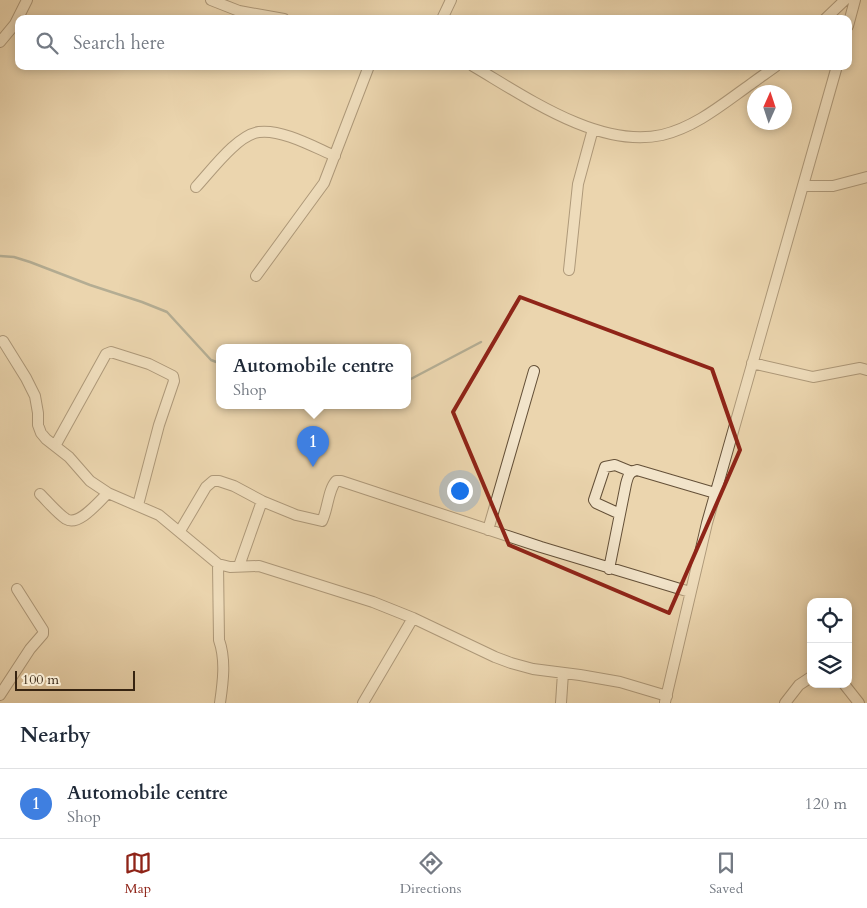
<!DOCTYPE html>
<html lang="en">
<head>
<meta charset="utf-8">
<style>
	:root { --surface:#fff; --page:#f6f6f7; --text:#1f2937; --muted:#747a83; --line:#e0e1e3; --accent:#8f2418 }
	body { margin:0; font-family:Cardo,serif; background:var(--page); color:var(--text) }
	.controls { position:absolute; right:15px; bottom:15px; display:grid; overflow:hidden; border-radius:10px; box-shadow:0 2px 8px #0003 }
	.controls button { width:45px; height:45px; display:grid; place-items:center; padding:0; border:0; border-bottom:1px solid var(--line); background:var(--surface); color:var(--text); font:25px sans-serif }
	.compass { position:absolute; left:747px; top:85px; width:45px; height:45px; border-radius:50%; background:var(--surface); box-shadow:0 2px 8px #0003; rotate:3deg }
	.scale { position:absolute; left:15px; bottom:12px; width:120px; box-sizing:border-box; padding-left:5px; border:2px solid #372411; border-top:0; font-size:14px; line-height:18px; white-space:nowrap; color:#372411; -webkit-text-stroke:4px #f2e4ca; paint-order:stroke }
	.you { position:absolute; left:459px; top:490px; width:18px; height:18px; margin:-12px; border:4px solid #fff; border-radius:50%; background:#1a73e8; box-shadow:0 0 0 8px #1a73e833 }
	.badge { display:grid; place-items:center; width:32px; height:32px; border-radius:50%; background:var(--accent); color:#fff; font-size:16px; font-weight:700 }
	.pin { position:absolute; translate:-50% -41px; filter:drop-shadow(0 1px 2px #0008) }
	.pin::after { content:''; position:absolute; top:26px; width:18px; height:15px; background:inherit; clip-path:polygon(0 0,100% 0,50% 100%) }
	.popup { position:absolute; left:216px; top:344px; width:195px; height:65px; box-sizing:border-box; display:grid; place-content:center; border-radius:10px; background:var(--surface); filter:drop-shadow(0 1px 4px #0005); font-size:16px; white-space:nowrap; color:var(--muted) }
	.popup b { font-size:19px; color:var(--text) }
	.popup::after { content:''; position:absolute; left:50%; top:100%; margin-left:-10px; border:10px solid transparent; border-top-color:var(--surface) }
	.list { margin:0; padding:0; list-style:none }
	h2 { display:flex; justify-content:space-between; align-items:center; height:65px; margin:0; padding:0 20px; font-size:21px }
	h2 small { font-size:16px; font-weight:400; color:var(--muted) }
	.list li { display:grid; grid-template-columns:32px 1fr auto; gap:15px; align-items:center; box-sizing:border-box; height:70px; padding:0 20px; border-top:1px solid var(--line) }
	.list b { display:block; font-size:19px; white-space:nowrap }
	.list p { margin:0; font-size:16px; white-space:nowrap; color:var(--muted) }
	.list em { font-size:16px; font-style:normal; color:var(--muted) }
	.icon { flex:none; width:28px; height:28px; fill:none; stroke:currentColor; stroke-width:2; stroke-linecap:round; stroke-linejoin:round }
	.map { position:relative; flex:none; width:867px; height:703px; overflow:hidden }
	.search { position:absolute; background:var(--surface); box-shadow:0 2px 8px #0003; left:15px; right:15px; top:15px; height:55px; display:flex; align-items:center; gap:12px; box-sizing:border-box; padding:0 18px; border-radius:10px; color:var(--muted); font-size:19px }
	.sheet { height:135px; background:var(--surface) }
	nav { display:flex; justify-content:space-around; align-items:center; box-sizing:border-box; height:70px; border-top:1px solid var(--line); background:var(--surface); font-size:14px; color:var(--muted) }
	nav a { display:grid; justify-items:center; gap:2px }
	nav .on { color:var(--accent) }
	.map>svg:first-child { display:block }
</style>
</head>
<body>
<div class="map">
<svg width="867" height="703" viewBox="0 0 867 703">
	<rect width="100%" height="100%" fill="#ebd5ae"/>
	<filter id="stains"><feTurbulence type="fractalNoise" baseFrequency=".004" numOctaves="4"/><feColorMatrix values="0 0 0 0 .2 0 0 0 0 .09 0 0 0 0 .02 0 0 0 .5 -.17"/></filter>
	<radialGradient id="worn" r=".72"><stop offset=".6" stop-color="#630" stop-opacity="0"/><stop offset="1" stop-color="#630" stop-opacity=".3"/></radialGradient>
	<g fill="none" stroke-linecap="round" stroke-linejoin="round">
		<path stroke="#727c72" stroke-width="2.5" d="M0,256L14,257L30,262L90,285L142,302L167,312L211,360L219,363
			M407,381L481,342"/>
		<defs>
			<path id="minor" d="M211,0L239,11L284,19
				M442,19L451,0
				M825,19L845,0
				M848,26L855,0
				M0,42L15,24L27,0
				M473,66C526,97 599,149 662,135C696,127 724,103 751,84C759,78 768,72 776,66
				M804,186H833L867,177
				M196,187C211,171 237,135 259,132C282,129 314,147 335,156
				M569,270L578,184L593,129
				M256,276L324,183L369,66
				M3,341L26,378L35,396L38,413V425L41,433L46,439L69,457L90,481L108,493L159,515L218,564L230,567L259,566L373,602L413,618L495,657L511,663L533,669L580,675L620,682L667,696
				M752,363L813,377L860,368L867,370
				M55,446L106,354L111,352L149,364L173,376L174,381L159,425L138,505
				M40,494C48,502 57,513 66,519C79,527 99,501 108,493
				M620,514L596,503L594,500L605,467L615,465L632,472
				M488,530L534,371
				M180,531L206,487L213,481H219L234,486L262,501L296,515L322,521C328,509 328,490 336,481H341L541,547L690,592
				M218,564L219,640C226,660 223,682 220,703
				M239,566L262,501
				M609,569L626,484C628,476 629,472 637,470L715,493
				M844,684L859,703
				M0,695L30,649L43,634V630L17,589
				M665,702L707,523L837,66
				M363,703L413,618
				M561,703L563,673
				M785,703L799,685L811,677"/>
		</defs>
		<use href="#minor" stroke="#645038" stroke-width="12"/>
		<use href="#minor" stroke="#f2e4ca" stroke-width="10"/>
	</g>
	<path d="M0 0H867V703H0ZM520,297L712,369L740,450L669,613L509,545L453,412Z" fill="#ebd5ae" fill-opacity=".55" fill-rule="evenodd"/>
	<path fill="none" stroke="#8f2418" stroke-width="4" stroke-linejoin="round" d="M520,297L712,369L740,450L669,613L509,545L453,412Z"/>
	<rect width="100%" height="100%" filter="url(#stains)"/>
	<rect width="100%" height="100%" fill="url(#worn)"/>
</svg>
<div class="controls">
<button><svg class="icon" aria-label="locate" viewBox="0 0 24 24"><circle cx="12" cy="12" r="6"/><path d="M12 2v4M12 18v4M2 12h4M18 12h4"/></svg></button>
<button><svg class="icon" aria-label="layers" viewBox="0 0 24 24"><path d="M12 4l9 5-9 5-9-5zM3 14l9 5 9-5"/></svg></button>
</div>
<svg class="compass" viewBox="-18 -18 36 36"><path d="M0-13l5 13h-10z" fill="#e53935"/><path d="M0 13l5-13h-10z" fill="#747a83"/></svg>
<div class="scale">100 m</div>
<div class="you"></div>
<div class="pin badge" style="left:313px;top:467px;background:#3f7fe0">1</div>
<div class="popup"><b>Automobile centre</b>Shop</div>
<div class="search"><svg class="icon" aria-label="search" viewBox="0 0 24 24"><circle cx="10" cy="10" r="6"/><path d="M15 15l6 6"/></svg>Search here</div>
</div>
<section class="sheet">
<h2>Nearby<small></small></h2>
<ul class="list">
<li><span class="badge" style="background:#3f7fe0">1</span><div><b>Automobile centre</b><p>Shop</p></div><em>120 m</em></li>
</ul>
</section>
<nav>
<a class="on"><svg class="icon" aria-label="map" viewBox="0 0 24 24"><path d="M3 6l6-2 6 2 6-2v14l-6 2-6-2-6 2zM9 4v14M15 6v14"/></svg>Map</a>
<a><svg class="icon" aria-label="directions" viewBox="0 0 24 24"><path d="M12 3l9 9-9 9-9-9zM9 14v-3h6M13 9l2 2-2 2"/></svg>Directions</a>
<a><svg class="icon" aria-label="saved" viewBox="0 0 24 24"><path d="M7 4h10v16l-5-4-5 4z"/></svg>Saved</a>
</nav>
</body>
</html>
